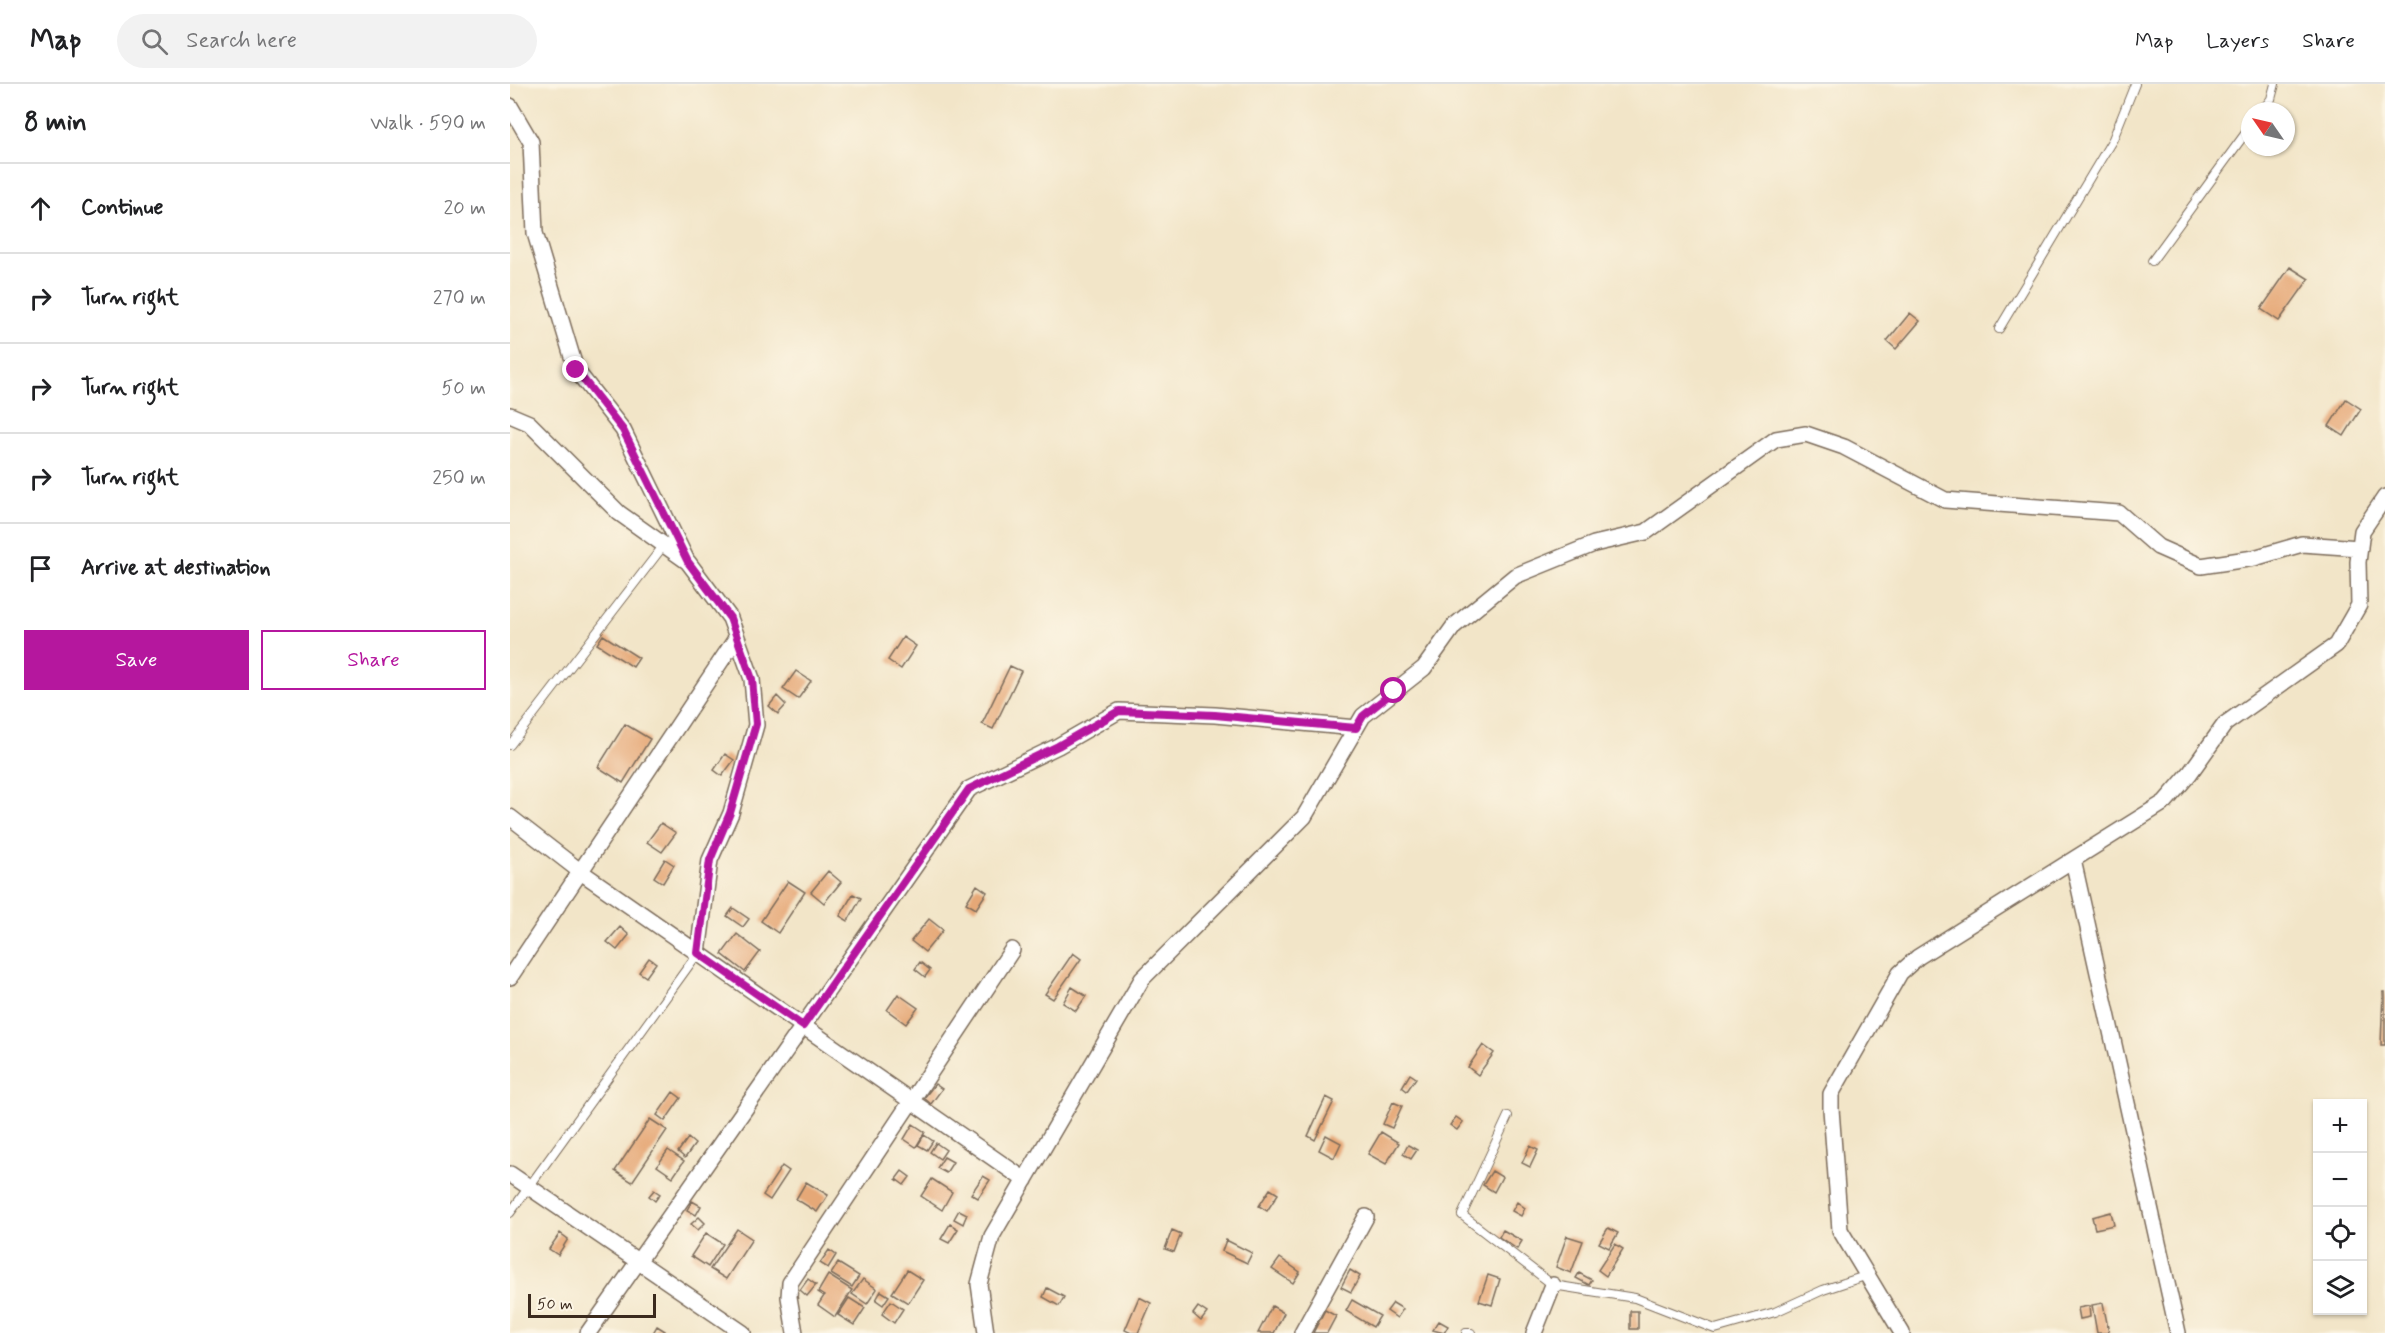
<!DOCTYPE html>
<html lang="en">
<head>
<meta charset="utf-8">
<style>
	:root { --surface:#fff; --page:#f2f2f2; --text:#202124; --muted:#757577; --line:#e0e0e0; --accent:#b5179e }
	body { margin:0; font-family:Mynerve,sans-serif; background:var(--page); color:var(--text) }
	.controls { position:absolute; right:18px; bottom:18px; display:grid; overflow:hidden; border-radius:0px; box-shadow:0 2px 4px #0004 }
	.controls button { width:54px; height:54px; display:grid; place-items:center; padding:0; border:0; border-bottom:2px solid var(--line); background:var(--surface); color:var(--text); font:30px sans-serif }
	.compass { position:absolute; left:1731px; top:18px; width:54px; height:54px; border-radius:50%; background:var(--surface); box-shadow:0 2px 4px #0004; rotate:304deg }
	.scale { position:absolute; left:18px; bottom:15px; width:128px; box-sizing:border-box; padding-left:6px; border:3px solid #3b2a1e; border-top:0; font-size:16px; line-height:21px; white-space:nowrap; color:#3b2a1e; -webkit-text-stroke:4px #fcf5e5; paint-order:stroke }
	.stop { position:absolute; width:18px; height:18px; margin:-14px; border:4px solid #b5179e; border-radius:50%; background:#fff }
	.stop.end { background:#b5179e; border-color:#fff; box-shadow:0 2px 6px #0008 }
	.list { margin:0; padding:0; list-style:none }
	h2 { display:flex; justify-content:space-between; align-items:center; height:78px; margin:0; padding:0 24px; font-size:26px }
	h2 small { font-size:20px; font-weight:400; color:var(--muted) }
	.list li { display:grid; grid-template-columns:39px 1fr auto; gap:18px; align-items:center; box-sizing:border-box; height:90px; padding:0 24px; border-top:2px solid var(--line) }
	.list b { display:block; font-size:22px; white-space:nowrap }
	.list em { font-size:20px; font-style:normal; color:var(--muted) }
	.actions { display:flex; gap:12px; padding:18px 24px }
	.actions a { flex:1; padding:14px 0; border:2px solid var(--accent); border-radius:0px; text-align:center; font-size:21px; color:var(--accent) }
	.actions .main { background:var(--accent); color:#fff }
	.icon { flex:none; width:33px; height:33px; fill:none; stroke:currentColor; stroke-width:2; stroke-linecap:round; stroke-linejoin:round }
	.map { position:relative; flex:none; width:1875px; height:1249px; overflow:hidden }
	header { display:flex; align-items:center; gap:36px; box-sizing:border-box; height:84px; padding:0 30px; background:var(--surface); border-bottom:2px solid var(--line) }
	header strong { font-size:28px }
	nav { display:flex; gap:33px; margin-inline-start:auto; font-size:21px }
	.search { width:420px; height:54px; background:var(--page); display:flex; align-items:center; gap:15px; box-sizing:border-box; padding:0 21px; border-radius:33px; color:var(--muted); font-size:22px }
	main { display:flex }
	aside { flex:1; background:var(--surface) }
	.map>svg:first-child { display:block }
</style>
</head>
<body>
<header>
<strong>Map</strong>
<div class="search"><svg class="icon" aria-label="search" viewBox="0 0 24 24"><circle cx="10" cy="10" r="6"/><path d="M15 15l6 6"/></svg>Search here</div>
<nav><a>Map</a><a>Layers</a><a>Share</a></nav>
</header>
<main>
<aside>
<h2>8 min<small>Walk · 590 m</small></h2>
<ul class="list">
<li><svg class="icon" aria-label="ahead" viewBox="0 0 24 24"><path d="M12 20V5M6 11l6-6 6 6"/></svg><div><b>Continue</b></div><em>20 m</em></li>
<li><svg class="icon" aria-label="right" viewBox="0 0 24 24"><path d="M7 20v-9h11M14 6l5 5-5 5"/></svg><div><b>Turn right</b></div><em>270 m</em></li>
<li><svg class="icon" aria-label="right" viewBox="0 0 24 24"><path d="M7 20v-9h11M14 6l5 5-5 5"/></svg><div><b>Turn right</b></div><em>50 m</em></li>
<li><svg class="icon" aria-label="right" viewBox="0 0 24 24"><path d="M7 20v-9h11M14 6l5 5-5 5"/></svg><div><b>Turn right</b></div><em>250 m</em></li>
<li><svg class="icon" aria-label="arrive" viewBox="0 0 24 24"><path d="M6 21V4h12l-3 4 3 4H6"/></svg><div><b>Arrive at destination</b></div></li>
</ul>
<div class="actions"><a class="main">Save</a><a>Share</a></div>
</aside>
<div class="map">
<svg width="1875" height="1249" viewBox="0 0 1875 1249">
	<rect width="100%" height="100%" fill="#fcf5e5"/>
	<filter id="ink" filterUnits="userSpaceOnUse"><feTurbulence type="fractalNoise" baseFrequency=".0167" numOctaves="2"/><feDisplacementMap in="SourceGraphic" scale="12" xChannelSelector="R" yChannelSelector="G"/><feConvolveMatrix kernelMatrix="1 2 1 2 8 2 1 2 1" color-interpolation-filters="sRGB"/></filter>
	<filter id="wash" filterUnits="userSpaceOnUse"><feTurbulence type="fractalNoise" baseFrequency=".008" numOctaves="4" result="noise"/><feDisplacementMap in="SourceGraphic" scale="24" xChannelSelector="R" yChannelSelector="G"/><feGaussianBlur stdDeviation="1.35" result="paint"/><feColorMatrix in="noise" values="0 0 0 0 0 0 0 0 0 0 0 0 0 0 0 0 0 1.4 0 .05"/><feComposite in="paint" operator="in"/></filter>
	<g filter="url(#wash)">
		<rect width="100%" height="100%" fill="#f2e5c8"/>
		<g id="blocks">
			<path fill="#e6a877" d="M1780,183L1799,195L1769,237L1751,225Z
				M1400,229L1410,237L1386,265L1377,257Z
				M1836,315L1851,325L1834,352L1819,342Z
				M93,551L129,574L123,583L87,560Z
				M393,553L406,562L391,585L378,576Z
				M500,582L511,587L483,645L472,640Z
				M286,587L301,597L288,615L273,605Z
				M267,612L276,621L268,630L259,622Z
				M115,640L140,655L113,699L88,683Z
				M215,670L224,676L212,692L204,686Z
				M151,739L166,749L152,768L137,758Z
				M155,775L164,781L153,799L144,793Z
				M318,787L331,798L314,819L301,808Z
				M278,797L295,808L268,849L251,837Z
				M467,801L477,808L466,825L456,819Z
				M343,810L351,814L338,837L330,832Z
				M223,824L239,835L233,843L217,832Z
				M419,835L433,846L415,868L401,857Z
				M110,843L119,851L107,866L97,858Z
				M227,850L250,868L235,888L212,870Z
				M563,869L571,875L543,915L535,910Z
				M139,874L146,879L136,893L129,888Z
				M410,878L420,886L415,893L405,885Z
				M562,903L576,912L566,927L553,919Z
				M1873,908H1875V961H1871Z
				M388,910L408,924L396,940L377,926Z
				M973,961L984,969L968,991L958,983Z
				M900,990L906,994L897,1007L892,1003Z
				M425,1000L432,1005L421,1020L414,1014Z
				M163,1008L171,1014L155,1037L147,1031Z
				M816,1013L824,1017L805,1056L798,1052Z
				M883,1018L892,1022L882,1044L873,1040Z
				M946,1033L953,1038L947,1046L940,1041Z
				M140,1035L157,1046L122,1098L105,1087Z
				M403,1040L415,1048L406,1063L394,1055Z
				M871,1048L889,1059L876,1080L858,1070Z
				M414,1051L423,1057L417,1066L408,1061Z
				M816,1051L831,1059L824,1074L809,1066Z
				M178,1054L185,1060L175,1074L168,1068Z
				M426,1059L436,1066L430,1075L420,1068Z
				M898,1061L907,1066L901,1075L893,1070Z
				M1020,1062L1028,1066L1020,1083L1012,1079Z
				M158,1066L174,1077L163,1093L147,1082Z
				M434,1073L443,1078L436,1089L427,1084Z
				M272,1082L279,1087L260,1116L253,1111Z
				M392,1087L400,1093L394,1101L386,1095Z
				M982,1087L992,1093L984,1108L973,1101Z
				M473,1092L480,1096L468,1114L461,1110Z
				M422,1095L442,1108L432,1126L411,1112Z
				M296,1098L318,1111L307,1128L286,1115Z
				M760,1105L768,1110L757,1127L749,1122Z
				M144,1106L150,1110L145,1117L139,1112Z
				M182,1117L191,1122L186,1131L177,1126Z
				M1007,1118L1015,1124L1011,1132L1002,1127Z
				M449,1126L457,1130L453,1140L444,1135Z
				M1601,1128L1604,1141L1585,1145L1582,1133Z
				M189,1133L195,1139L188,1146L181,1140Z
				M440,1140L448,1145L439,1159L431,1155Z
				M1098,1144L1108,1149L1099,1164L1089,1159Z
				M227,1145L242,1155L216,1195L200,1185Z
				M662,1146L671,1150L664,1168L655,1165Z
				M993,1146L1012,1157L1007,1165L989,1153Z
				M50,1149L58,1155L48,1171L39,1165Z
				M196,1149L213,1160L198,1183L181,1172Z
				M1057,1152L1073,1157L1061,1189L1046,1183Z
				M716,1156L742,1169L737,1179L712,1167Z
				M1105,1160L1113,1165L1096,1192L1088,1186Z
				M319,1166L326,1171L318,1184L310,1179Z
				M770,1174L790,1188L783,1199L762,1185Z
				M328,1179L349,1192L342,1203L321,1190Z
				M397,1186L413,1196L398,1219L382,1209Z
				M840,1186L850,1192L841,1208L831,1203Z
				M1069,1189L1082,1196L1079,1201L1066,1194Z
				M318,1191L342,1206L325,1233L308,1221L314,1212L308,1208Z
				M978,1191L990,1195L982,1221L969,1217Z
				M298,1195L306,1201L297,1212L290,1206Z
				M353,1195L367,1205L357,1220L342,1210Z
				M537,1204L554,1213L549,1222L533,1213Z
				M371,1207L379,1212L373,1221L366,1216Z
				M629,1213L641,1219L628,1249H621L615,1246Z
				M339,1214L355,1224L344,1241L328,1231Z
				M842,1216L870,1232L863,1243L836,1227Z
				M381,1217L393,1225L384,1239L372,1230Z
				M883,1219L893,1225L887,1234L877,1227Z
				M1593,1219L1599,1249H1587L1582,1221Z
				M762,1222L774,1229L764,1249H748Z
				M1579,1222L1580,1233L1570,1235L1568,1224Z
				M688,1223L697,1229L691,1237L683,1230Z
				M815,1226L826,1232L817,1249H803Z
				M1120,1227H1128V1245H1120Z
				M929,1237L938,1242L934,1249L923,1246Z
				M147,1242L155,1247L153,1249H143Z"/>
		</g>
	</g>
	<g filter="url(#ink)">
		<use href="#blocks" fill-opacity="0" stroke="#7b6b5a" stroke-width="1.5"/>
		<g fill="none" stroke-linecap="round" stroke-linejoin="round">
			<defs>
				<path id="service" d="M1752,27L1761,15L1765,0
					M1642,177L1740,43
					M1489,245L1603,55L1625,0
					M0,661L154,461
					M998,1032L952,1131L1043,1201L1125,1214L1205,1245L1265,1228L1313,1206L1358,1191
					M0,1129L188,869
					M956,1249H961"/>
				<path id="minor" d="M0,22L21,58L25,149L66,286L113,346L177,477
					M0,331L19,339L109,429L178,478L220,534L242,595L246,641L221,729L200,776L188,869
					M0,733L71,788L515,1096
					M1563,776L1668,1249
					M0,893L227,553
					M0,1090L233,1249
					M78,1249L459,705L548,662L609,627L705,631L846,644
					M285,1249L279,1213L280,1199L502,866
					M476,1249L469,1200L482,1152L632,895L794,733L853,632L914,584L944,542L1005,492L1084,460L1136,448L1266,355L1296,350L1334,363L1435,416L1609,429L1648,463L1691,482L1744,474L1792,460L1850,464
					M792,1249L856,1133
					M1024,1249L1043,1201
					M1392,1249L1330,1146L1321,1025V1010L1390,889L1408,873L1655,718L1680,689L1715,640L1826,561L1849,521L1848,478L1852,447L1875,413"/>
			</defs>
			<use href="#service" stroke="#7b6b5a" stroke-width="10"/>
			<use href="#minor" stroke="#7b6b5a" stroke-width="18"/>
			<use href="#service" stroke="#fff" stroke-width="8"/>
			<use href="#minor" stroke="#fff" stroke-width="15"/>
		</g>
	</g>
	<g fill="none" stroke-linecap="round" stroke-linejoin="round" filter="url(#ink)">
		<path stroke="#b5179e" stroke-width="8" d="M66,286L113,346L178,478L220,534L242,595L246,640L220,729L200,776L188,869L293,942L459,705L548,662L609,627L705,631L846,644L853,632L884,607"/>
	</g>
</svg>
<div class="controls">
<button>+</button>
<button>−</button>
<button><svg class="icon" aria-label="locate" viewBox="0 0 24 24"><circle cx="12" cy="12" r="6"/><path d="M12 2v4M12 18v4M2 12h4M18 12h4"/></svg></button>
<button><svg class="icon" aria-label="layers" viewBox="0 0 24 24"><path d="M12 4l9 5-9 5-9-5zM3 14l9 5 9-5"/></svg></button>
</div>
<svg class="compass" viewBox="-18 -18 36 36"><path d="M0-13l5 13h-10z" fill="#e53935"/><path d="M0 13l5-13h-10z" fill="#757577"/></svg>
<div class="scale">50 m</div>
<div class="stop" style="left:884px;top:607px"></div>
<div class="stop end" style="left:66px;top:286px"></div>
</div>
</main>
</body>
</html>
